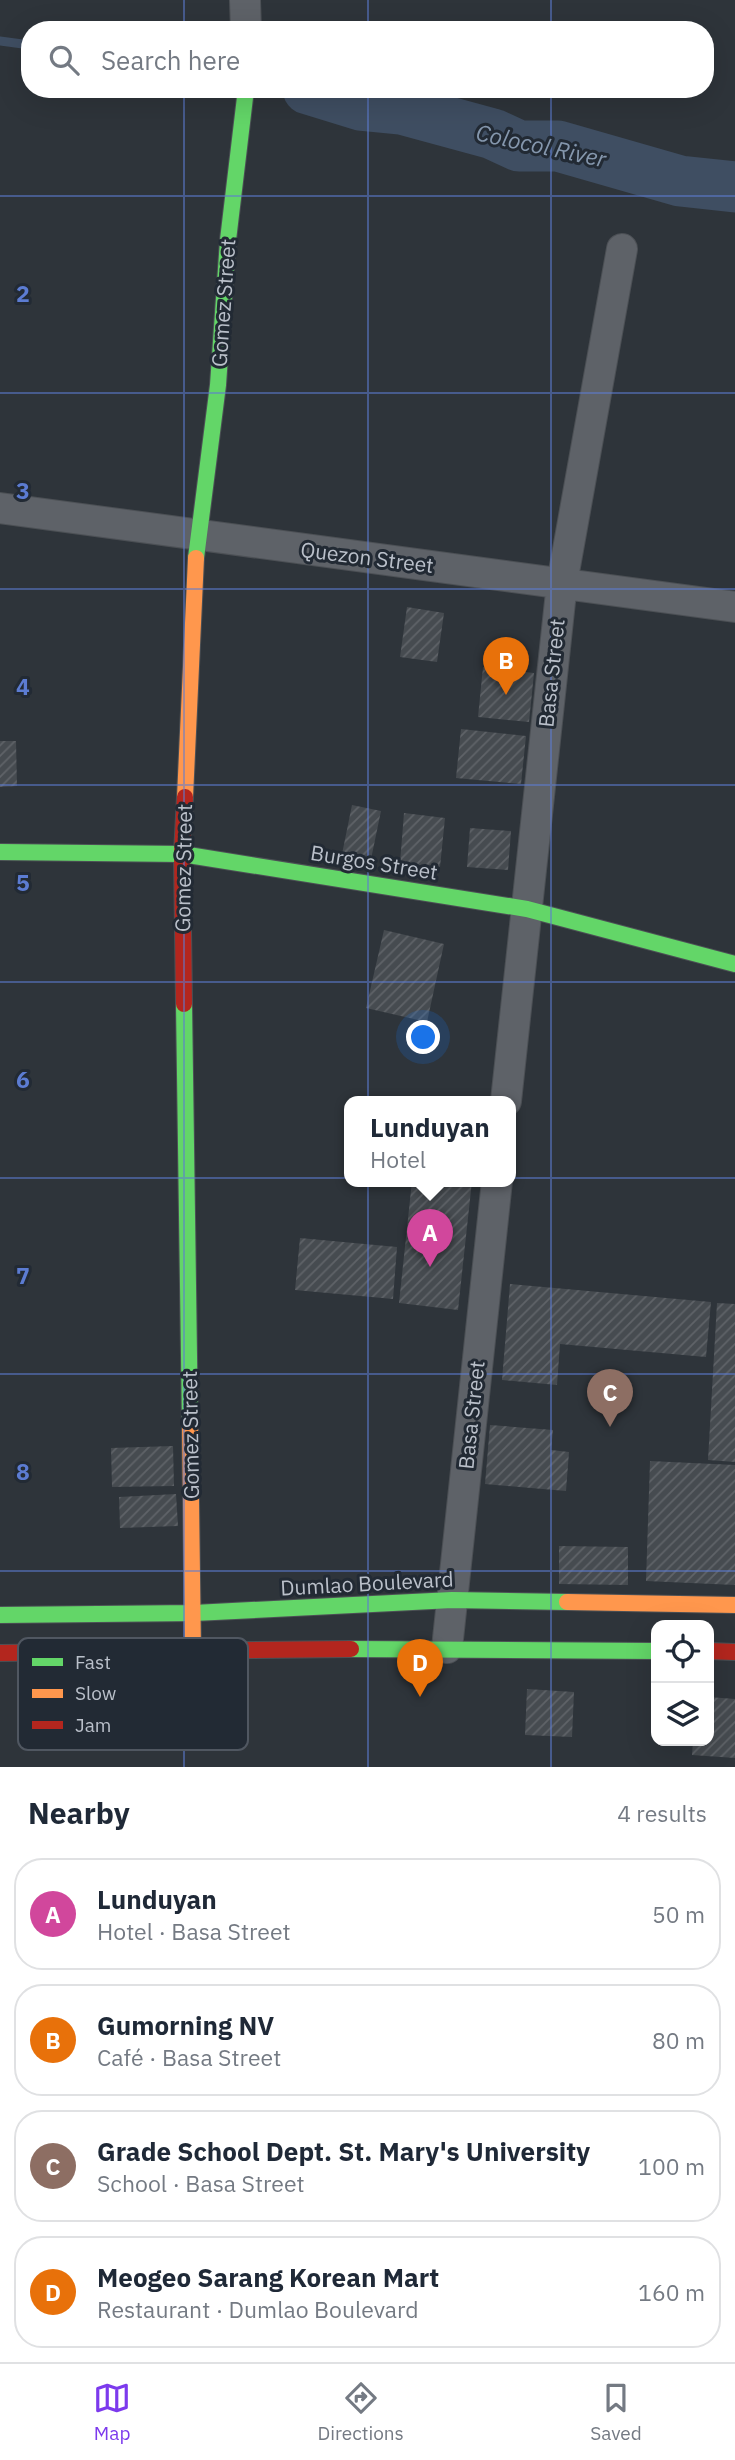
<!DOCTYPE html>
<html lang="en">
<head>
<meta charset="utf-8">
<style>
	:root { --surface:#fff; --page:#f2f2f3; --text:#1f2937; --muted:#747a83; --line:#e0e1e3; --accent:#7c3aed }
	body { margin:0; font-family:"IBM Plex Sans",sans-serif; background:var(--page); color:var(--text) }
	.controls { position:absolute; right:21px; bottom:21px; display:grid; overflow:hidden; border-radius:14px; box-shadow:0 7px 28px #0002 }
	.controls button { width:63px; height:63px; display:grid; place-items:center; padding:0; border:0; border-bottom:2px solid var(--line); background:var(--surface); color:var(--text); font:35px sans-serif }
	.you { position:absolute; left:424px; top:1038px; width:24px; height:24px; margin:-18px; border:5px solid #fff; border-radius:50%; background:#1a73e8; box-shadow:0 0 0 10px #1a73e833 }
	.badge { display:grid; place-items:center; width:46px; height:46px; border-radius:50%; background:var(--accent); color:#fff; font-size:23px; font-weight:700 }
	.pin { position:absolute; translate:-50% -58px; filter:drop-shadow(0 2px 4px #0008) }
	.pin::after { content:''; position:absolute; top:37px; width:24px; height:21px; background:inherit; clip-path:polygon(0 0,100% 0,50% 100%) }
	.popup { position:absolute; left:344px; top:1096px; width:172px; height:91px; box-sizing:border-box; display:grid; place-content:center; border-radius:14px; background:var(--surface); filter:drop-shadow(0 2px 5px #0005); font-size:23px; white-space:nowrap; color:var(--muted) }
	.popup b { font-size:26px; color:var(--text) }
	.popup::after { content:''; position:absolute; left:50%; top:100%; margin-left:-14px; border:14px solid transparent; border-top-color:var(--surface) }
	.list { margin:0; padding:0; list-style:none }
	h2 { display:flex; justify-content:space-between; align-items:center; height:91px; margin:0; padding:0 28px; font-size:30px }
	h2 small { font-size:23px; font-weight:400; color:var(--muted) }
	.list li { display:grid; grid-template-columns:46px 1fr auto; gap:21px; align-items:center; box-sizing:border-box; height:112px; margin:0 14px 14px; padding:0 14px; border:2px solid var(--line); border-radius:28px }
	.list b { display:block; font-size:26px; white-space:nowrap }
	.list p { margin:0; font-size:23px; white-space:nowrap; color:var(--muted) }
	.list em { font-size:23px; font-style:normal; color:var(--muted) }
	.icon { flex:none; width:38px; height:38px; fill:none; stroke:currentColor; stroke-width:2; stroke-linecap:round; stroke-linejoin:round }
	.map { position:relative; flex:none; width:735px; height:1767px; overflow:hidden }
	.search { position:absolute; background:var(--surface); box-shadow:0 7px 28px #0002; left:21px; right:21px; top:21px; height:77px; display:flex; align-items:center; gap:18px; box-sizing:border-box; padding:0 24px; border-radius:28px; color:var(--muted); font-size:26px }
	.sheet { height:595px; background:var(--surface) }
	nav { display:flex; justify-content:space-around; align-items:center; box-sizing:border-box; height:98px; border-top:2px solid var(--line); background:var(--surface); font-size:19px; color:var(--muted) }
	nav a { display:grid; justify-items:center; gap:4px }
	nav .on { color:var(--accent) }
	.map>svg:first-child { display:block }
</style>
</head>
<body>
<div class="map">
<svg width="735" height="1767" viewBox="0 0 735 1767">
	<defs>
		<pattern id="building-hatch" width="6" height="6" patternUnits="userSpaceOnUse" patternTransform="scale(1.75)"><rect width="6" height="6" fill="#464b50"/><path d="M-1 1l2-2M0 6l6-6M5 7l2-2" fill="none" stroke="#5f6368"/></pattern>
	</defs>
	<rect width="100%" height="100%" fill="#2e343a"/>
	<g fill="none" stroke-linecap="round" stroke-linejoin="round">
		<path stroke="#3f4e62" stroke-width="9" d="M0,41L30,45"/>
		<path stroke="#3f4e62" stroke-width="51" d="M308,89L360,105L401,109L493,134L519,146H558L680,181L735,187"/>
	</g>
	<path fill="url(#building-hatch)" d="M407,607L444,613L437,662L400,657Z
		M483,667L534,673L529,722L478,717Z
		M461,729L526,736L521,784L456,778Z
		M0,741H16L17,786L0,787Z
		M352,805L381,811L370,864L341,859Z
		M404,813L445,818L440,867L400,863Z
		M470,828L511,831L508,870L467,867Z
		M384,930L444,944L427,1022L366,1008Z
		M412,1181H472L458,1310L399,1303Z
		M300,1238L397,1247L393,1299L295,1290Z
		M510,1284L711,1302L706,1357L560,1344L557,1385L502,1380Z
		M717,1303L735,1304V1462L708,1460Z
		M490,1425L553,1430L551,1450L569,1452L566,1491L485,1484Z
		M173,1446L174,1486L112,1487L111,1448Z
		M650,1461L735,1465V1585L646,1581Z
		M176,1494L178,1526L120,1528L119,1497Z
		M559,1546L628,1547V1585L559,1584Z
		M527,1689L574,1692L572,1737L525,1735Z
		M709,1697L735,1699V1758L692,1755L693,1741H709Z"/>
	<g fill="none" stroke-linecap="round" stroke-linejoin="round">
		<defs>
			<path id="street" d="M245,0L246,30
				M0,508L735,607
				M506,1101L562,583L622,249
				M447,1648L497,1181"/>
			<path id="fast" d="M196,558L218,385L228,240L246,89
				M0,852L182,854L527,909L735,964
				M184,1004L190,1426
				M0,1615L194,1613L452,1600L567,1602
				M351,1649L656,1651"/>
			<path id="slow" d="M185,797L196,558
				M190,1426L193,1650
				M567,1602L735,1605"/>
			<path id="jam" d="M184,1004L182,854L185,797
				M709,1651L735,1652
				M0,1653L351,1649"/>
		</defs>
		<use href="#street" stroke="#4c5055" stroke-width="32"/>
		<use href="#fast" stroke="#4c5055" stroke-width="18"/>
		<use href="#slow" stroke="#4c5055" stroke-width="18"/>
		<use href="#jam" stroke="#4c5055" stroke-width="18"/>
		<use href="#street" stroke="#5e6268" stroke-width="30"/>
		<use href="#fast" stroke="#63d668" stroke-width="16"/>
		<use href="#slow" stroke="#ff974d" stroke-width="16"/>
		<use href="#jam" stroke="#b3261e" stroke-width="16"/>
	</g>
	<path fill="none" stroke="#5c7cd2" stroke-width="2" stroke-opacity="0.55" d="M184,0V30M368,0V30M551,0V30M184,89V1767M368,89V1767M551,89V1767M0,196H735M0,393H735M0,589H735M0,785H735M0,982H735M0,1178H735M0,1374H735M0,1571H735"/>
	<g text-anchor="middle" stroke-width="6" stroke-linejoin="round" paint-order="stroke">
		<g font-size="21" fill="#bac0ca" stroke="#222a34">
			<text transform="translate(224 303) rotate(-86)" y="7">Gomez Street</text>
			<text transform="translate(367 558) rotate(7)" y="7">Quezon Street</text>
			<text transform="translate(552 673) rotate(-84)" y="7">Basa Street</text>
			<text transform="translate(374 863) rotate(9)" y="7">Burgos Street</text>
			<text transform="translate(184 868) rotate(-89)" y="7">Gomez Street</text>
			<text transform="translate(472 1415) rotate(-84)" y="7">Basa Street</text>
			<text transform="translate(191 1435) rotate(-91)" y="7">Gomez Street</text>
			<text transform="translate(367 1584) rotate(-3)" y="7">Dumlao Boulevard</text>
		</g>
		<g font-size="23" font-style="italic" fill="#8597ad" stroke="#222a34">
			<text transform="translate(541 146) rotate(12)" y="8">Colocol River</text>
		</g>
	</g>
	<rect x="18" y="1638" width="230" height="112" rx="10" fill="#222a34" stroke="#505761" stroke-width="2"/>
	<rect x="32" y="1658" width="31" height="8" fill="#63d668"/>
	<rect x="32" y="1689" width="31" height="9" fill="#ff974d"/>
	<rect x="32" y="1721" width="31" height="8" fill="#b3261e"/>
	<g font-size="19" fill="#bac0ca">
		<text x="75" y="1669">Fast</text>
		<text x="75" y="1700">Slow</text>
		<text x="75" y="1732">Jam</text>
	</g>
	<g font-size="23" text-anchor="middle" font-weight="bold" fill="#5c7cd2" stroke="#222a34" stroke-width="6" stroke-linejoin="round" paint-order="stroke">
		<text x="23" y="302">2</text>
		<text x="23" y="499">3</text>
		<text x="23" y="695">4</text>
		<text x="23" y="891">5</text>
		<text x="23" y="1088">6</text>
		<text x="23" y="1284">7</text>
		<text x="23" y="1480">8</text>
	</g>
</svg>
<div class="controls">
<button><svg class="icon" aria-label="locate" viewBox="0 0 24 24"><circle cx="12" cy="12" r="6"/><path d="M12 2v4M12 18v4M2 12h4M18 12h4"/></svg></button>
<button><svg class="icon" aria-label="layers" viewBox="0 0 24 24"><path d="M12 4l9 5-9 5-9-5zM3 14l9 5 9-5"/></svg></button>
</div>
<div class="you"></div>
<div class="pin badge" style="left:430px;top:1267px;background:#d1479c">A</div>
<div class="popup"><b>Lunduyan</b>Hotel</div>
<div class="pin badge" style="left:506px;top:695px;background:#e8710a">B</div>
<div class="pin badge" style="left:610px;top:1427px;background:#8d6e63">C</div>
<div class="pin badge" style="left:420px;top:1697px;background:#e8710a">D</div>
<div class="search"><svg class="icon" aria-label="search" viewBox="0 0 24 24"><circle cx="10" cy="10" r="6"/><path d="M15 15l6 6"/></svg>Search here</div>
</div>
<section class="sheet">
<h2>Nearby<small>4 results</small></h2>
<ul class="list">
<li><span class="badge" style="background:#d1479c">A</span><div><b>Lunduyan</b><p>Hotel · Basa Street</p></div><em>50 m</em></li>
<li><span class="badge" style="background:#e8710a">B</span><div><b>Gumorning NV</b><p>Café · Basa Street</p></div><em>80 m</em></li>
<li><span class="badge" style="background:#8d6e63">C</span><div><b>Grade School Dept. St. Mary's University</b><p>School · Basa Street</p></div><em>100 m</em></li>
<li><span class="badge" style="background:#e8710a">D</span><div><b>Meogeo Sarang Korean Mart</b><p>Restaurant · Dumlao Boulevard</p></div><em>160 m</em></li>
</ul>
</section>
<nav>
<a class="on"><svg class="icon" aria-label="map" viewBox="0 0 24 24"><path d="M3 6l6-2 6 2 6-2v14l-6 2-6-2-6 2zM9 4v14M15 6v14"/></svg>Map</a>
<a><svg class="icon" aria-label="directions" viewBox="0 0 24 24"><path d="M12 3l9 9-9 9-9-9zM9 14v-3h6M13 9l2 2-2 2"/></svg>Directions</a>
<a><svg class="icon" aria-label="saved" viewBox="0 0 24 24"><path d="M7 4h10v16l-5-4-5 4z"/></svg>Saved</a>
</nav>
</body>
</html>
